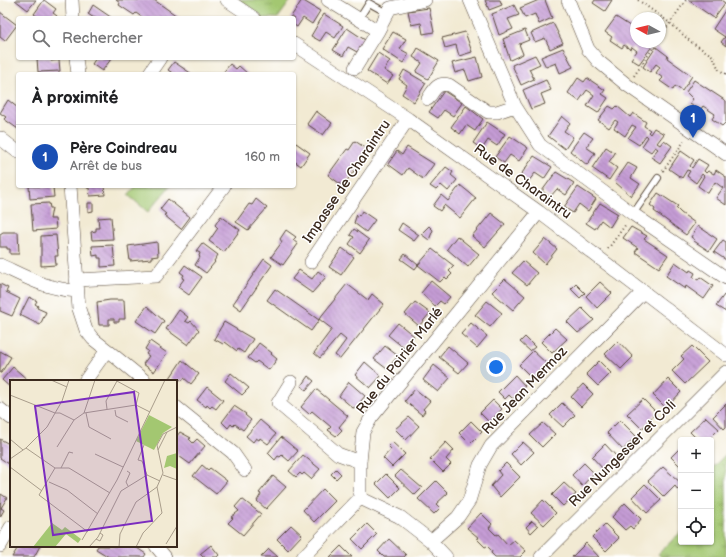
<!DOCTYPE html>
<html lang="fr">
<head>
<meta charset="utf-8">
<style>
	:root { --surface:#fff; --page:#f2f2f2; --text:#202124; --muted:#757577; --line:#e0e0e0; --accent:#111827 }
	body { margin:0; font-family:"Balsamiq Sans",sans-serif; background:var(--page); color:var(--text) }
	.controls { position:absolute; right:12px; bottom:12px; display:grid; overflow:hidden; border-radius:4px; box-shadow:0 1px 3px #0004 }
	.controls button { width:36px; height:36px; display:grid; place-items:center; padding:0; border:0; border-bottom:1px solid var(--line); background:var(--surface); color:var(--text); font:20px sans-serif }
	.compass { position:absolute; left:630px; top:12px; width:36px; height:36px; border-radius:50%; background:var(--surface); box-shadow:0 1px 3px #0004; rotate:278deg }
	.you { position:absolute; left:496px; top:367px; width:14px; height:14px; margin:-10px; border:3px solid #fff; border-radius:50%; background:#1a73e8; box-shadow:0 0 0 6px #1a73e833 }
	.badge { display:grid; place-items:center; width:26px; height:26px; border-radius:50%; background:var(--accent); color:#fff; font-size:13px; font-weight:700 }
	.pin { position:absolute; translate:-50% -33px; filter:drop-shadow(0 1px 2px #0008) }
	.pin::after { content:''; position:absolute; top:21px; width:14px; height:12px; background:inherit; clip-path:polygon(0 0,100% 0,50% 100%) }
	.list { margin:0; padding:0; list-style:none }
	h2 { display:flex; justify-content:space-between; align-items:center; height:52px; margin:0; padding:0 16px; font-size:17px }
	h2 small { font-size:13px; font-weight:400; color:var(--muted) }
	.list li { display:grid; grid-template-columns:26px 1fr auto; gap:12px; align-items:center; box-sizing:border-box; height:64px; padding:0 16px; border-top:1px solid var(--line) }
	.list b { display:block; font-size:15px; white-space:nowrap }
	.list p { margin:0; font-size:13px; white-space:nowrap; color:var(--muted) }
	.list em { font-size:13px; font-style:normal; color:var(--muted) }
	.icon { flex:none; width:22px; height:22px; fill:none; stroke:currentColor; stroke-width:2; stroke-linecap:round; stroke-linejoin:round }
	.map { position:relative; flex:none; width:726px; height:557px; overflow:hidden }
	.search { position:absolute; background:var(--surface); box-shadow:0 1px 3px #0004; left:16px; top:16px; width:280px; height:44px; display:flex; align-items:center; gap:10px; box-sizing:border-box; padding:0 14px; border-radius:4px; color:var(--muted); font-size:15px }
	.panel { position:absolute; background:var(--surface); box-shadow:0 1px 3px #0004; left:16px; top:72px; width:280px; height:116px; border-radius:4px }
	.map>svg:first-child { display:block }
</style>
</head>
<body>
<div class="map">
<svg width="726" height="557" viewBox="0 0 726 557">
	<defs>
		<pattern id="grass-tufts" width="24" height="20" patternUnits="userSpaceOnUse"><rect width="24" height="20" fill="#a3c771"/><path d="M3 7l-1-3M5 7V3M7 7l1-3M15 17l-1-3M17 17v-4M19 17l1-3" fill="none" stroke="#86a25c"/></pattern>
		<pattern id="building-back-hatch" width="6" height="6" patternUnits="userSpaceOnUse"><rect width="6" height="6" fill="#c59cd5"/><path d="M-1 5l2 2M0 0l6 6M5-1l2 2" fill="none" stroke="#a17fac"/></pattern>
	</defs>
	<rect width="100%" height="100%" fill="#fff"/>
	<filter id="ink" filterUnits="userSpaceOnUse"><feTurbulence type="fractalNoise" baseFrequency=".025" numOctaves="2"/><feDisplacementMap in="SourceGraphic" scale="8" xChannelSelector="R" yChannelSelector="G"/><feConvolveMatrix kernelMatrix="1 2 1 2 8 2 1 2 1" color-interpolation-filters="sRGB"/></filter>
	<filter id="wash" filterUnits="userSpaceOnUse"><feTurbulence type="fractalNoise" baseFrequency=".012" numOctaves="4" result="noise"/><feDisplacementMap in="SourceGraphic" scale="16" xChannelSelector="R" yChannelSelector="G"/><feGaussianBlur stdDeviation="0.9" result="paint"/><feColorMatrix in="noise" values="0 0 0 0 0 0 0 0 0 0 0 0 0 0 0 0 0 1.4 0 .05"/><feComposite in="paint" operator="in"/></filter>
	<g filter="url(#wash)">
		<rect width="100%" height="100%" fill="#f2ead3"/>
		<path fill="url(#grass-tufts)" stroke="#6f7848" d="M236,0H291L278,18H262Z
			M726,454V557H661L658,554L681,532V542H711V469Z"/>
		<path fill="#a3c771" stroke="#6f7848" d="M136,186H170L148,212L128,195Z"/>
		<g id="blocks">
			<path fill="url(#building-back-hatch)" d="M15,0H36L28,10Z
				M44,0L56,9L53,13L57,16L56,18H39L34,14Z
				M116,0H154L180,18H143L136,13L134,15L119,5L120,3Z
				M302,0L320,11L312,24L303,18L297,27L294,25V18H290Z
				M485,0H500L502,5L489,10Z
				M539,0H545L552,18L539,24L535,14L525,18L520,8Z
				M595,0H612L605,11L593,3Z
				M688,0H721L725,3L714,18Z
				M93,5L112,18H94L88,14Z
				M514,5L519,15L508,19L513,29L499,35L492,14Z
				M429,8L434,32L423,34L421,23L411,25L408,11Z
				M726,9V46L721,42L725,37L713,29Z
				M0,12L17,25L5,41L0,37Z
				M324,14L343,26L335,38L326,32L320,41L311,36Z
				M616,17L636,30V42H649L653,45L639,64L631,59L637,51L632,47L631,50L624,45L622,48L610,40L612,37L605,32Z
				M553,23L563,43L550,49L545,38L535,42L531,33Z
				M347,28L365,40L357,52L348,47L343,56L333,50Z
				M525,30L529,40L519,44L523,54L510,60L503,39Z
				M393,32L406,39L400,49L409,54L403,63L382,49Z
				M465,32L472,52L459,56L456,45L445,48L442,38Z
				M656,47L668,56L667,58L692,76L682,91L675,86L673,90L660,81L663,78L656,73L660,67L656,64L650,72L643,67Z
				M418,48L439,61L428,79L416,72L422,63L413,57Z
				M563,48L573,67L560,73L556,63L546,67L541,57Z
				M378,53L390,61L384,70L393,76L387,84L367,71Z
				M535,55L540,64L529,69L534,79L521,85L512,65Z
				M477,57L482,77L469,81L465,70L455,73L452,63Z
				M37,58H50L51,61L59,60L60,71L38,72Z
				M96,58H112L102,71L92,64Z
				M174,62L192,74H174L168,70Z
				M230,64L236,69L239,66L248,74H222Z
				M404,70L426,83L414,102L402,94L407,85L399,79Z
				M578,78L584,82L587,78L605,90L602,94L608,98L598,113L587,106L594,95L590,92L587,90L579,101L568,93Z
				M546,80L551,90L541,94L545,104L531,109L523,90Z
				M694,80L726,101V122L722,126L712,119L715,114L703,106L700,110L690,103L693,99L686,92Z
				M444,91L462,103L453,116L444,110L438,118L429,112Z
				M8,100L18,108V129L4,119L6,117L0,113Z
				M466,106L483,119L475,131L466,125L460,134L451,127Z
				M609,106L614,109L617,106L630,117L633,113L646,122L644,126L650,130L648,132L650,134L654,128L664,134L657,143L660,145L664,140L672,146L660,163L651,157L658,149L655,147L651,152L642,146L648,137L646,135L639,145L628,138L636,127L632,125L625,136L614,128L618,122L615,120L609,128L598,120Z
				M316,111L332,123L323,135L307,124Z
				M562,116L570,123L564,131L573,137L565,149L548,136Z
				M487,122L505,134L497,146L488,140L482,149L473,143Z
				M584,132L593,138L586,147L595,153L587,165L570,151Z
				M510,136L528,148L519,161L510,155L504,163L495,157Z
				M355,141L367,149L360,158L362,160L343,186L328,175L347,149L349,150Z
				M296,143L310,153L301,166L294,161V145Z
				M407,147L434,164L423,179L408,168L403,175L388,164L397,151L402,155Z
				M606,147L615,153L609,162L617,168L609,180L592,168Z
				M681,151L694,160L690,166L692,168L698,159L708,165L704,171L706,173L708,171L714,174L716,170L726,177V205L716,198L723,188L715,182L708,193L698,186L704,176L702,174L696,183L687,176L690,171L687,170L682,178L669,169Z
				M534,156L552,167L544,179L535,173L528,182L520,176Z
				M628,163L637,168L631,178L640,184L631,196L615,182Z
				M446,167L453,172L451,175L457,180L448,191L441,185L436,190L430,186Z
				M556,172L574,183L566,195L557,189L550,197L542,191Z
				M460,185L476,198L460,218L444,205L440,211L433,206L441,195L448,201Z
				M29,186L53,187L54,197L30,199Z
				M87,186H104L105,195L90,196L89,188H87Z
				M578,187L596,199L588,211L579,204L573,213L564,207Z
				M658,193L678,206L676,208L681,213L695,223L686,235L654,211L655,209L650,205Z
				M168,199L190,217L181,229L164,215L166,214L160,209Z
				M256,199L267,208L248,230L236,222L249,204L252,205Z
				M49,203L50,208H52L50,219H55L56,229L33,231L31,204Z
				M88,203H93V211L88,212Z
				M600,203L618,214L610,227L601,220L595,229L586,223Z
				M362,211L375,220L366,232L354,223L357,214L359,216Z
				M491,213L505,224L485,247L472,236Z
				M221,216L240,230L224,252L209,241L218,228L215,225Z
				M111,217L113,239L92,240L91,232L96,231V228H99L98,218Z
				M402,223L419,235L414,241L398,230Z
				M429,226L433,230L429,240L421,234Z
				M698,226L717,239L709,251L694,241L695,240L691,237Z
				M631,227L647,236L644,239L668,255L659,268L635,252L638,248L623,238Z
				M354,229L369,240L360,253L349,244L354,237L350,235Z
				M286,230L296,237L293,240L298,244L283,265L271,257L282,242L280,239Z
				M3,232H18L19,254H10V249H7V247H0V234Z
				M56,235L58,256H55L56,265L41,266V236Z
				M457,236L479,254L468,267L447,249Z
				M545,239L557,249L545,264L533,253Z
				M723,240L726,242V260L714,252Z
				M157,242L158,256L151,257V259L130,261L128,246Z
				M202,243L218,255L214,261L215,262L206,273L195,265L200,257L199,256L200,253L196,251Z
				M113,245L115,266L101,267V258H98V255L93,256L92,246Z
				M342,248L354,257L341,275L329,267Z
				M432,249L454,266L449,271L452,274L447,279L445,277L440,282L418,265L415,269L401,259L405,254L418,265Z
				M264,259L272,265L241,310L233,304Z
				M523,261L537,273L527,285L512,273Z
				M675,262L689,272L690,270L695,273L693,277L698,280L700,277L713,286L704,299L686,286L685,289L666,276Z
				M185,265L202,277L189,295L178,287L184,279L182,278L184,275L180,272Z
				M299,270L312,279L318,271L326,277L312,293L292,279Z
				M505,279L525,296L513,310L492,292Z
				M431,281L450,297L444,304L440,301L435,306L421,293Z
				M600,282L612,293L597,308L586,296Z
				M0,284L8,288L6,292L20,299L12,316L0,311Z
				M347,284L368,300L372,294L384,304L340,359L335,355L346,340L340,335L320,358L314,353L332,329L319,319Z
				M576,284L585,293L580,298L571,289Z
				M275,289L319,320L311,331L267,300Z
				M724,295L726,296V312L716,306Z
				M29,297L37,301L35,304L38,306L37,308L46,312L40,325L20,315Z
				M110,300H124L125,319H119V322H114V319H109V325H99L97,302Z
				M487,301L502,313L490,327L475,315Z
				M415,302L430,313L419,326L405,314Z
				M147,306L164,321L155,334L136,321Z
				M582,308L594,320L578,333L567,322Z
				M179,310L188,317L185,321L189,323L191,321L199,330L188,345L166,329Z
				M224,322L253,339L244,353L238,349L237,351L225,342L223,344L214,339Z
				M398,323L414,336L404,348L388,335Z
				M471,323L487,336L477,348L461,334Z
				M555,328L567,339L552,353L541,342Z
				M525,337L535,347L530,351L520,342Z
				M150,341L167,353L154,372L143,364L149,356L146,354L148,351L145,349Z
				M618,341L633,357L621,369L605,354Z
				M259,343L272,353L271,354L277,359L269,370L257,361L255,363L248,358Z
				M385,346L398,356L387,369L374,359Z
				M448,346L468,363L459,373L439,357Z
				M692,346L708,362L685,384L672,371L684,359L681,356Z
				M0,351L11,357L1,373H0Z
				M533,351L547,364L532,378L519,365Z
				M182,360L199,374L191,384L184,378L182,381L180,379L176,385V381L170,378Z
				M599,361L611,373L598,386L586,374Z
				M365,362L381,376L370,388L355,375Z
				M434,365L450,378L438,392L423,380Z
				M13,367L29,381H11V388L2,380Z
				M231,373L249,388L242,395L225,381Z
				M515,375L525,386L513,399L509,395L505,399L498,392Z
				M308,376L314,381L306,390L301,386Z
				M668,379L681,392L666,408L653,395Z
				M349,382L365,396L356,407L353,408L339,396Z
				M583,384L593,394L581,407L571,397Z
				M207,387L223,400L216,409L212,406L210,408L207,405L206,407L197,400Z
				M316,389L348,416L339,427L342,430L336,436L328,430L331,427L312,411L309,414L301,407Z
				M415,389L430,401L423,409L425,411L422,415L405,401Z
				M643,399L656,412L642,429L627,414Z
				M493,400L502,409L489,422L480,413Z
				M562,403L575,415L563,427L550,415Z
				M726,404V427L724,429L713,417Z
				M234,406L246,414L245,415L251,420L243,430L235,424L233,426L231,424L228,428L222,422Z
				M409,417L419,426L406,440L395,429Z
				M706,417L719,429L708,440H698L690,432Z
				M260,420L276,434L268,444L260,438L259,440L256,438L253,442L246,436Z
				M620,420L636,436L623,450L607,433Z
				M471,421L482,432L470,444L459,433Z
				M543,423L555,434L542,447L530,435Z
				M180,432L191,438L189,439L193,443L197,439L205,446L190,464L176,454V437Z
				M281,437L298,451L289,461L282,455L280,457L278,456L275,460L268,453Z
				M0,439L11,445V460L9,464L0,458Z
				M392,442L405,454L392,467L383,458L391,449L388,446Z
				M446,442L454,450L446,459L451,464L443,472L430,459Z
				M523,442L534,452L521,465L511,454Z
				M605,444L617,457L604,470L592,457Z
				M681,447V467L671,457Z
				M303,455L320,469L311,479L304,473L302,475L300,473L296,477L289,471Z
				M506,463L520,477L500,497L491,486L501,475L498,471Z
				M584,463L594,473L582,486L572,475Z
				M202,465L208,470L210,468L227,481L216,494L193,476Z
				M663,467L681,483V487L678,490L675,486L664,497L648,481Z
				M336,469L341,474L336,479L331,474Z
				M401,470L422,488L415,495L395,476Z
				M386,474L400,488L390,498L376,484Z
				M273,476L286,487L266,509L257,501L261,494L259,493Z
				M436,481L448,493L436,504L440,508L434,514L418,499Z
				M564,483L576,494L563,506L552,495Z
				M645,484L661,500L647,513L632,497Z
				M323,489L335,501L314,522L303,510Z
				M1,494L7,498L1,508L4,510L0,517Z
				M242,499L261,514L243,535L228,523L233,518L231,517L239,511L235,507Z
				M543,500L556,513L544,525L531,513Z
				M625,503L641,519L633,529L630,526L625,530L612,517Z
				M481,513L492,524L489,528L496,535L498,534L508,545L514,540L526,551L520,557H495L491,553L492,551L487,546L485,547L477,539L479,538L467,528Z
				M532,521L538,526L531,533L526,527Z
				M367,524L377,534L362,549L352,539Z
				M605,524L619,538L606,551L592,537Z
				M291,525L302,535L288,550L277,539Z
				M389,539L406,555L404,557H384L378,551Z
				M586,543L599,557H572Z
				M211,545L219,555L217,557H203L200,554Z
				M19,546H40L34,557H12Z
				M98,546H134L146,554L144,557H109L96,549Z
				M341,546L352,557H330Z
				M269,549L278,557H261Z"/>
		</g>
	</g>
	<g filter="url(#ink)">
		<use href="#blocks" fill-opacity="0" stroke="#564739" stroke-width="1"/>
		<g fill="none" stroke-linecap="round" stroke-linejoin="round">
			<defs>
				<path id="service" d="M359,19L369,3L387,13
					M633,214L658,178"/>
				<path id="minor" d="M72,0L73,18
					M227,0L254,18
					M328,0L378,31L390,8L425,0
					M470,0L515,106L540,145L633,214L726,278
					M568,0L588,49L598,61L627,85L726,154
					M294,44L408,119L539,212L726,355
					M76,58L78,74
					M355,68L378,31
					M149,74L160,58
					M428,99C434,90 437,82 449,85L488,112H497L515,106
					M0,138L18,152
					M70,186L79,309L86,330L93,339L107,350L85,381
					M311,262L408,119
					M0,265C28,278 46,289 77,291
					M76,280L156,276L224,186
					M107,350L145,381
					M291,382L278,403L338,454L360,462
					M176,407L233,453L245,470
					M0,409L11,418
					M360,498L400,517L431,541L446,557
					M431,541L458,517L469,501L480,465L491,446L644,291
					M0,546L11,527
					M156,546L165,557
					M303,557L360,498V462L363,432L371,418L539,212
					M541,557L726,372"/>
			</defs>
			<use href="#service" stroke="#564739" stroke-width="8"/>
			<use href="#minor" stroke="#564739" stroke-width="14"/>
			<path stroke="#564739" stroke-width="2" stroke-dasharray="1 3" stroke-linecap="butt" d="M638,0L670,23L691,42L713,56L719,70L726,74
				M660,37L686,0
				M634,76L657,42
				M663,171L685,140
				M608,249L626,224"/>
			<use href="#service" stroke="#fff" stroke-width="6"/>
			<use href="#minor" stroke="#fff" stroke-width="13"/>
		</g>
	</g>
	<g text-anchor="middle" stroke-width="3" stroke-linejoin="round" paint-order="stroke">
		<g font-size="14" fill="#3b2a1e" stroke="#fff">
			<text transform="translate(346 181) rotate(-56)" y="5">Impasse de Charaintru</text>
			<text transform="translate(523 181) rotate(36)" y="5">Rue de Charaintru</text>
			<text transform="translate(399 360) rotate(-52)" y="5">Rue du Poirier Marlé</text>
			<text transform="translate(524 390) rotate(-46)" y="5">Rue Jean Mermoz</text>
			<text transform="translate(622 453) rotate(-45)" y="5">Rue Nungesser et Coli</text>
		</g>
	</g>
	<g transform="translate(10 380)">
		<rect width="167" height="167" fill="#f2ead3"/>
		<path d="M139,35L162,47L153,53L144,70L126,61ZM167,73V89L160,86L154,88L157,76ZM42,143L52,150L55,147L71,159L68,163L56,154L45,167H23Z" fill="#a3c771"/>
		<path fill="none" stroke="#a99d8b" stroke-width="1" d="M41,0L57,7M105,0L129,13L126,25M0,15L45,33M97,29L96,21L107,1M105,30L106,36L118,42M45,33H50L64,40L74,33L126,25L140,32M74,33L85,0M76,33L79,47L101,59M0,59L13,70M134,65L128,80L132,81L137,95L150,101M47,67L64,40M16,68L45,88H59L100,113M148,70L157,52M85,74L113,87M0,79L16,68L37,47L52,21L59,0M0,87L32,111M45,88L29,115L78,152M51,88L59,72L63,73M117,91L120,93L116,102L118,106M153,95L167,100M39,102L57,110L88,134M86,159L90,161L93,155L90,153M72,160L107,100L155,0M156,164L167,146M79,167L88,157L111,111L137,95M109,167L110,154L126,122L147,107M126,167L133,153L152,133L147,107L153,93L147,65L153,54L167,47"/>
		<path fill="#7b2cbf" fill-opacity="0.15" stroke="#7b2cbf" stroke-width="2" d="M124,12L142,141L43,155L25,26Z"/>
		<rect width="167" height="167" fill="none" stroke="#3b2a1e" stroke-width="2"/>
	</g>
</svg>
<div class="controls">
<button>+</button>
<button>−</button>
<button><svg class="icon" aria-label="locate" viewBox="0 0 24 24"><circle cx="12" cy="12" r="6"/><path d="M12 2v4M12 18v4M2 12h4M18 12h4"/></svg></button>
</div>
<svg class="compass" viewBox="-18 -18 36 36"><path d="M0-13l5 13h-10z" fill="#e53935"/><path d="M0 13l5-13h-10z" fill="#757577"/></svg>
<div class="you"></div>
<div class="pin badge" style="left:693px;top:138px;background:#1a4fb4">1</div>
<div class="search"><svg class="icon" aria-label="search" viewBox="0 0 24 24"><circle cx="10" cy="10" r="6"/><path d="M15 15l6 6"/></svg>Rechercher</div>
<section class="panel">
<h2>À proximité<small></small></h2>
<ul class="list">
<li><span class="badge" style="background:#1a4fb4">1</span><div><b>Père Coindreau</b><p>Arrêt de bus</p></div><em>160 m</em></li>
</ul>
</section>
</div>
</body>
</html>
